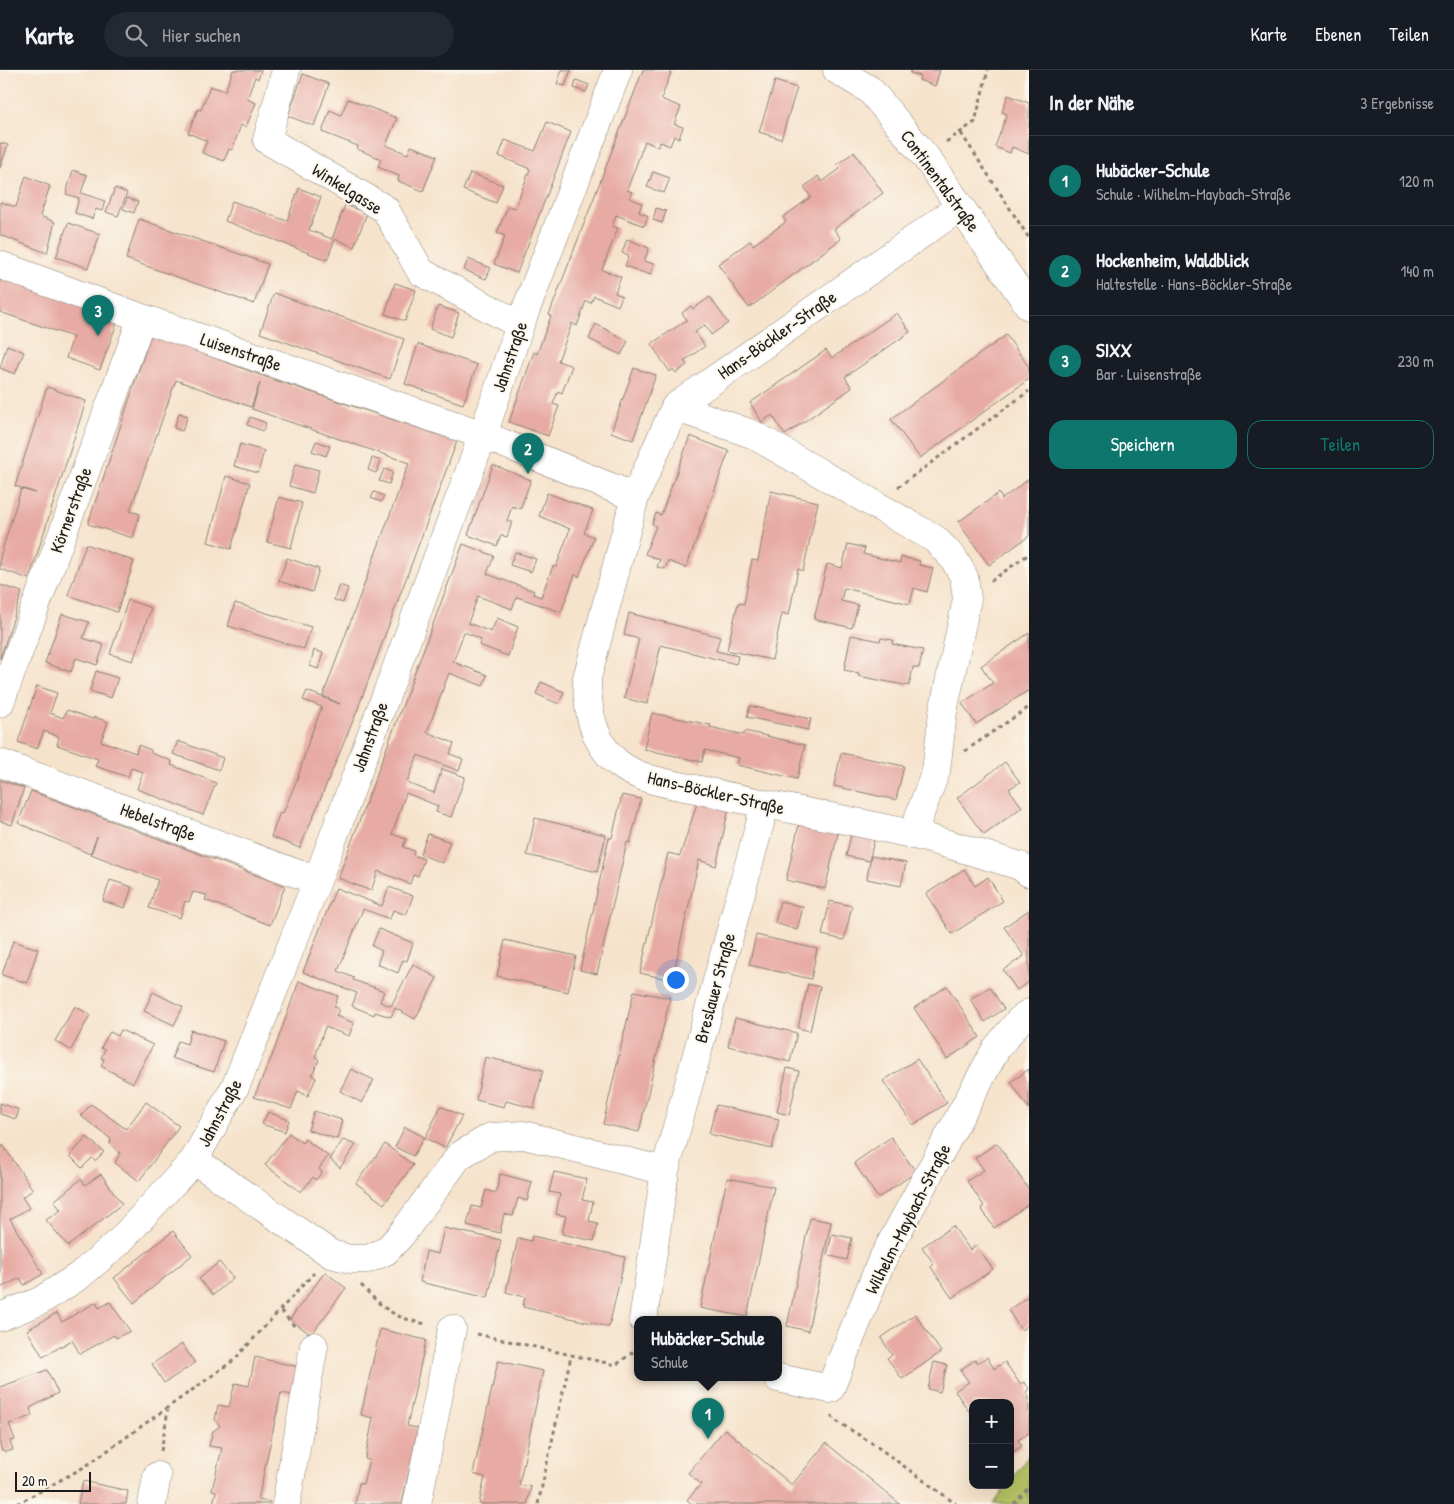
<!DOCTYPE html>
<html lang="de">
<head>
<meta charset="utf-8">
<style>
	:root { --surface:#171b24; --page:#242831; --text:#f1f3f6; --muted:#9ea1a6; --line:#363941; --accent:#0f766e }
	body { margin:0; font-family:"Patrick Hand",sans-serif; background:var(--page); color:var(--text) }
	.controls { position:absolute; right:15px; bottom:15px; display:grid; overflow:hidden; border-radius:10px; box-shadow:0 5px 20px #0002 }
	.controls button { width:45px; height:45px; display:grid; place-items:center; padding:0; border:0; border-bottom:1px solid var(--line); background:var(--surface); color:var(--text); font:25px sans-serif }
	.scale { position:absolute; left:15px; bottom:12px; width:76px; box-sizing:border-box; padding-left:5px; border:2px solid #1c1c1c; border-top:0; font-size:14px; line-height:18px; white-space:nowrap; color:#1c1c1c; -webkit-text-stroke:4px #fbf7ec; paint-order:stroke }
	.you { position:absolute; left:675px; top:909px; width:18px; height:18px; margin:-12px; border:4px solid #fff; border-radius:50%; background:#1a73e8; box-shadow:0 0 0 8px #1a73e833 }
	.badge { display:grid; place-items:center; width:32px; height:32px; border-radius:50%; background:var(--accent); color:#fff; font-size:16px; font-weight:700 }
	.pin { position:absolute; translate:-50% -41px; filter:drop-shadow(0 1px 2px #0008) }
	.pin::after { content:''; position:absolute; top:26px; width:18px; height:15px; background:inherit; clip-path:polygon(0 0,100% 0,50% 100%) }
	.popup { position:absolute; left:634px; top:1246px; width:148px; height:65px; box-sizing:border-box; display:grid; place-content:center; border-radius:10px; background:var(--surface); filter:drop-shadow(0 1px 4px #0005); font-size:16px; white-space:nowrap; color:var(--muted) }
	.popup b { font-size:19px; color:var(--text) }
	.popup::after { content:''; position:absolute; left:50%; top:100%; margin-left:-10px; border:10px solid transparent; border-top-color:var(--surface) }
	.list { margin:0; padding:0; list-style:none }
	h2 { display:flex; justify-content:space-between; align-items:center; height:65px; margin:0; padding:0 20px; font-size:21px }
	h2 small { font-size:16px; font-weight:400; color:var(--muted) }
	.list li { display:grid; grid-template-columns:32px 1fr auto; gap:15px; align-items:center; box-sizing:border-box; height:90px; padding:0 20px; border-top:1px solid var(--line) }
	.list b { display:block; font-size:19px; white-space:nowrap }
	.list p { margin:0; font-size:16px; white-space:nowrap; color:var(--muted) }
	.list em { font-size:16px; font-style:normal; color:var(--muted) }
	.actions { display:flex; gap:10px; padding:15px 20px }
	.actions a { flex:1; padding:11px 0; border:1px solid var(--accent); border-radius:15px; text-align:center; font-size:18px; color:var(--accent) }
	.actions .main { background:var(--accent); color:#fff }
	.icon { flex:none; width:28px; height:28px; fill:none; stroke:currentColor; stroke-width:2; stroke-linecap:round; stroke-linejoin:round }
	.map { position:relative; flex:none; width:1029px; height:1434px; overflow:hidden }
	header { display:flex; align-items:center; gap:30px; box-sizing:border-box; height:70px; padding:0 25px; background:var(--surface); border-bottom:1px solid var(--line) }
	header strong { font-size:24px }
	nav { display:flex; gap:28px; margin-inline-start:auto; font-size:18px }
	.search { width:350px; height:45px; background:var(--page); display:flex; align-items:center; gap:12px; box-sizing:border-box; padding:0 18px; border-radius:28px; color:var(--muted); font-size:19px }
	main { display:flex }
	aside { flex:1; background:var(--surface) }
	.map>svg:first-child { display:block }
</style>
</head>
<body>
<header>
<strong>Karte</strong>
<div class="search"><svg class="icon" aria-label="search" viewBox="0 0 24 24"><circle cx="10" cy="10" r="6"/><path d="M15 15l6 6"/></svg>Hier suchen</div>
<nav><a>Karte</a><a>Ebenen</a><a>Teilen</a></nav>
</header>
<main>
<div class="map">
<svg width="1029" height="1434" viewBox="0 0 1029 1434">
	<rect width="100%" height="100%" fill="#fbf7ec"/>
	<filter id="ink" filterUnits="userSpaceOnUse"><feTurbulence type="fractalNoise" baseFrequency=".02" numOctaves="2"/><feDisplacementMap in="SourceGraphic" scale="10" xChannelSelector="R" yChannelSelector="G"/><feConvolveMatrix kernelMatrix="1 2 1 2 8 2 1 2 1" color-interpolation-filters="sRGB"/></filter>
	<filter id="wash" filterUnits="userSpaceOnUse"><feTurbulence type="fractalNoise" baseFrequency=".0096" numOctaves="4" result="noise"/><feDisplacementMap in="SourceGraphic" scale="20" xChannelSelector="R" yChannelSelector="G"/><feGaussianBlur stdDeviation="1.12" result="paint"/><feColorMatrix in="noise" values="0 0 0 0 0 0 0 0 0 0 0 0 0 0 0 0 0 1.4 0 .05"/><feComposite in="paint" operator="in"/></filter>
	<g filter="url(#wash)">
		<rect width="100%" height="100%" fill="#f6e3cc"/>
		<path fill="#b4c163" stroke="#686e40" d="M1029,1385V1434H994L1007,1415H1010V1411Z"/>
		<g id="blocks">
			<path fill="#e7aba4" d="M233,0H261L258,9L255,7L247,29L256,33L246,57L241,55L232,80L229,79L224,91L202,83L207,71L188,63L198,39L201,40L210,16L225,21Z
				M562,0H571L565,16L557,14Z
				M643,0H672L661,29L681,37L674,54L683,57L679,68L674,66L670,76L660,72L658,77L645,71L627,120L632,122L629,128L642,133L639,142L648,146L644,156L616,145L612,156L618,158L602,200L621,207L615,223L622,226L618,236L594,226L591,233L586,231L577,256L572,253L558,291L572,296L562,323L558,321L553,334L559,336L548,366L509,352L534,282L537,284L541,273L551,246L549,245Z
				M911,0H940L935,16L919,10L920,6L910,3Z
				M303,4L329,14L314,56L288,46Z
				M576,10L589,15L586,22L574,18Z
				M775,11L797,18L781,69L759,62Z
				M1008,25L1029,33V84L1012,77L1010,83L995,77L1007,44L1002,42Z
				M348,29L397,48L386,75L408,84L411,76L437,86L423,121L398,111L399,106L378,97L381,89L357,79L358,76L322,62L330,40L341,45Z
				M547,52L571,62L517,203L494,194L505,166L497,163L508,136L515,138L530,99L499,86L505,70L535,81Z
				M0,73L8,75L0,98Z
				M854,82L883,123L834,159L841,169L749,238L718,194L750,171L753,175L786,152L783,147L811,127L804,117L818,106L822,112L840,99L836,95Z
				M73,100L87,105L81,123L105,131L102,141L96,139L92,149L75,143L79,128L66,124Z
				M653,102L670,108L664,123L647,117Z
				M470,103L503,115L496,133L463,120Z
				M26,106L50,116L40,146L55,152L47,183L0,165V132L16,137Z
				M115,118L127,123L118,146L106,142Z
				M299,118L321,127L309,160L332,169L345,135L367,143L354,177L335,169L327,190L225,151L232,131L287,151Z
				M127,128L138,132L134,143L123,139Z
				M656,138L666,141L662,153L653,150Z
				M139,149L268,194L254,234L126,189Z
				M68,153L100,164L88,198L56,187Z
				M627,169L649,178L644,191L654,194L650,205L625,196L629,185L622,183Z
				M468,189L491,198L486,209L464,200Z
				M0,206L119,247L100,300L66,288L73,267L0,242Z
				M395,213L416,220L405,251L385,244Z
				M274,223L404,269L390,309L260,263Z
				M710,227L728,253L711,265L705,255L695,262L705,276L684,291L687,295L676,303L673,299L670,302L651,274L687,250L682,243L691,236L693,239Z
				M438,236L459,243L451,267L430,259Z
				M897,243L910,262L845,307L852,318L785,365L772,345L762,352L750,333L826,280L832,288Z
				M596,254L628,271L621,285L589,269Z
				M151,264L263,306L457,371L357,641L300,778L271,767L280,742L283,743L298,707L310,667L322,637L303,630L307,621L340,634L323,626L409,393L252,339L260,313L251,337L176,310L130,441L140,444L133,468L88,454Z
				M1006,265L1029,297V309L920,388L891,349Z
				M418,274L477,295L463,334L405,314Z
				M7,275L24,282L15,304L0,298Z
				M634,298L656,305L633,370L611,362Z
				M47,317L86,331L29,509L0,499V487L21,419L36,423L15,416Z
				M179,343L188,346L182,361L174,358Z
				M250,347L266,353L263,361L247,355Z
				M690,366L729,381L686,498L668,491L665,499L657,497L660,490L645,484L656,456L652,454L656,443L661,445Z
				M316,371L330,376L326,386L312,381Z
				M240,374L264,381L258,403L234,396Z
				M372,388L381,391L376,403L368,400Z
				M295,394L319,400L313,423L289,416Z
				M493,395L531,410L520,439L512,436L507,451L512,452L507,467L501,465L497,476L468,465Z
				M384,399L393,402L389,414L379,411Z
				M226,406L250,413L231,479L208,472Z
				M1029,409V466L989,495L958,452L999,423L1002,429Z
				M771,421L818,432L803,501L798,499L789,545L782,543L772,590L727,580L738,533L744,534L752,490L758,491Z
				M374,422L384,426L381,432L371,428Z
				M547,423L593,440L584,463L594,467L579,507L575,505L561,542L517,527L512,539L478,526L468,553L491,562L497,548L518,557L508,586L479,575L481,569L464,562L453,592L487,605L483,616L449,603L427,662L454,673L450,684L463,689L459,701L418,685L407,713L434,723L442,699L465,707L451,747L436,742L438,736L406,723L392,764L406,769L403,777L414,781L413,785L424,789L418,806L413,805L410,814L378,801L371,821L338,808L463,474L494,486L487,504L534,521L533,524L541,527L553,496L556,497L570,459L539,446Z
				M279,427L302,433L291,478L267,472Z
				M86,474L134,491L117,542L68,525Z
				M848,474L865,478L863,484L900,493L901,487L920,491L919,495L933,498L927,522L914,518L910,534L844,518L841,531L858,535L852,558L814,549L827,494L842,498Z
				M515,482L536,489L531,502L510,495Z
				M287,488L319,499L312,522L279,511Z
				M0,515L22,522L0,589Z
				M339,515L348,518L343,533L334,530Z
				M128,530L151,538L133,591L110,584Z
				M235,533L311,557L304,579L228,556Z
				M629,543L720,567L716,581L738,586L736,594L661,575L647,634L624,628L639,569L624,565Z
				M62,544L89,552L83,568L104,575L97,595L76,588L71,602L45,593Z
				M1029,563V620L976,654L962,633L993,613L981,596Z
				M851,565L880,571L881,568L893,570L892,574L923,580L919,598L913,597L909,616L858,606L859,603L844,600Z
				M314,580L323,583L318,599L310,596Z
				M96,601L118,608L111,628L90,621Z
				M541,612L564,622L559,634L536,624Z
				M37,616L57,623L50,643L63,648L67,640L92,649L95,647L108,652L101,671L136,683L138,675L151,680V683L172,691L171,695L216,713L203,745L137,719L143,702L131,698L128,707L95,696L98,689L57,675L59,667L44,661L37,679L18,672Z
				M750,636L811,649L808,660L747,647Z
				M652,643L711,655L710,657L744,665L745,661L805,675L797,709L737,695L739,688L705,680L702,692L644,679Z
				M178,671L223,688L219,700L173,684Z
				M841,683L904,696L896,730L834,716Z
				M1005,692L1020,712L1009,719L1022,737L984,765L957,728Z
				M0,710L24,718L12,755L0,751Z
				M31,721L285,816L270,855L205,830L207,825L193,822L189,832L185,831L180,848L149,838L158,810L91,784L97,767L90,784L18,753Z
				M622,725L641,729L630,773L627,772L597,904L580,900L609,768H612Z
				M699,727L730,734L716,796L699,790L672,910L640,903L668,783L680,786Z
				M535,748L606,765L597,802L527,785Z
				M800,750L839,759L825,819L786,810Z
				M852,761L875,767L869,791L846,786Z
				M428,764L450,772L442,793L420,784Z
				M871,786L906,793L901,816L867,809Z
				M964,799L975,816L988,807L1003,831L952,864L926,824Z
				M110,810L132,817L125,838L103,831Z
				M389,817L413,826L406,845L393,840L390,849L363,839L338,901L354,908L353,910L384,921L380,932L391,936L413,894L437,908L415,949L395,938L391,947L375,942L374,945L352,936L357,923L303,902L336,818L382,836Z
				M780,831L803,837L797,860L775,853Z
				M830,831L852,836L844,870L822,865Z
				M1029,840V912L1017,920L1003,900L1024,886L1004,857Z
				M379,859L413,873L407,891L403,890L398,903L377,894L382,881L372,876Z
				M756,865L817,879L811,909L749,895Z
				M505,870L576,886L568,922L497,906Z
				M13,871L38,879L27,913L2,905Z
				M299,911L338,926L334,937L339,939L336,946L354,953L349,966L325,957L315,987L319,990L312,1005L316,1008L308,1026L298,1021L291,1039L254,1027L272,986Z
				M808,914L820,917L810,961L798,958Z
				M947,916L980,967L947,989L914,938Z
				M990,917L1004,939L985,952L970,929Z
				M634,921L670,928L639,1062L603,1054Z
				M153,922L183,937L174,955L144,941Z
				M75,936L90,945L71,980L55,971Z
				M735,948L797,963L790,992L728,976Z
				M121,960L153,975L133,1013L101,996L104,989L101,988L105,979L101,978L105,970L110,962L118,966Z
				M191,960L224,971L214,1002L172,988L178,971L187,974Z
				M485,987L543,1000L534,1038L506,1031L504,1037L476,1030Z
				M917,989L947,1033L913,1055L883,1011Z
				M787,998L799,1001L789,1045L777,1042Z
				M351,999L374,1010L362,1033L340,1021Z
				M1029,999V1039L1011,1012Z
				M146,1032L179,1056L139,1111L115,1093L120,1083L110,1074L111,1069L81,1046L91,1034L126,1059Z
				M0,1033L19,1040L16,1049L0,1044Z
				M716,1035L779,1049L772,1079L709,1064Z
				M441,1036L462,1046L445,1078L425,1068Z
				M314,1041L342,1050L337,1069L308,1060Z
				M268,1042L289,1050L285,1062L262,1054Z
				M405,1057L424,1067L413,1086L395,1077Z
				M289,1063L302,1073L305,1069L328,1086L319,1099L322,1102L316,1110L313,1107L301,1122L265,1095Z
				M87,1067L104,1082L95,1091L92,1088L82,1098L70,1086Z
				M891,1067L916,1102L878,1128L854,1093Z
				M343,1070L356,1075L340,1098L330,1089Z
				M997,1073L1029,1120V1134L994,1158L981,1138L984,1136L967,1111L984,1100L975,1088Z
				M385,1074L413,1095L384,1134L356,1113Z
				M3,1075L33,1120L22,1127L29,1138L10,1149L43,1204L24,1215L20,1208L0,1218V1083Z
				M554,1102L587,1109L582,1130L593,1132L589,1151L598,1153L594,1171L562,1164L566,1146L556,1144L560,1124L549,1122Z
				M101,1104L122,1134L68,1176L46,1150L61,1140L54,1131L81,1109L85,1115Z
				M500,1104L532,1112L527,1131L518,1128L513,1146L504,1144L500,1163L467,1155L472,1136L481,1138L486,1120L496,1123Z
				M727,1108L774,1117L747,1247L700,1238Z
				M810,1148L831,1152L808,1261L787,1256Z
				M953,1156L970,1180L976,1175L993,1199L952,1228L931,1197L934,1194L922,1177Z
				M444,1158L501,1170L488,1228L420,1212L426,1181L438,1184Z
				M173,1161L192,1185L134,1233L114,1208Z
				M832,1164L852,1168L847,1190L827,1185Z
				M532,1166L625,1187L609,1257L523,1237L525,1227L506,1222L518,1168L531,1171Z
				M219,1192L233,1208L213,1225L199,1209Z
				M325,1202L346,1218L311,1265L290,1249Z
				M1029,1226V1255L1021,1260L1008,1240Z
				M96,1232L99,1238L110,1232L130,1261L116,1268L114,1265L80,1284L72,1270L43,1287L27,1260L57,1243L62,1252Z
				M915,1244L941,1282L902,1309L887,1288L892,1285L881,1268Z
				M380,1259L426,1270L407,1356L418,1358L402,1434H355L359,1413L363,1414L369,1390L365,1389L373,1348L361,1345Z
				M182,1274L195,1293L164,1313L152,1294Z
				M255,1287L299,1297L293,1325L281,1323L258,1430L270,1432L269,1434H213L216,1421L212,1420L222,1378L209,1376L213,1361L220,1356L215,1350L218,1335L229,1337L235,1313L249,1316Z
				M987,1287L994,1299L1005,1292L1020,1314L1024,1312L1029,1318L1026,1323L1029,1327V1363L1018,1370L1022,1376L1010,1384V1333H973V1347L955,1321L969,1312L960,1300L975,1290L977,1293Z
				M498,1291L543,1301L519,1415L531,1417L527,1434H479L485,1407L473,1404Z
				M934,1292L947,1295L940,1322L928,1319Z
				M47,1300L58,1323L30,1338L32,1346L9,1354L15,1370L10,1371L13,1380L5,1382L2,1381L0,1375V1317Z
				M725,1359L792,1415L826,1373L900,1434H692L687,1430L701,1414L688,1403Z
				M83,1411L128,1421L126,1434H78Z"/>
		</g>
	</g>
	<g filter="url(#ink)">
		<use href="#blocks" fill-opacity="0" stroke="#898074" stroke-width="1"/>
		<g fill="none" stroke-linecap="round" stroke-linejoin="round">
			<defs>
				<path id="minor" d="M286,0L267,70L385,139L421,202L520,255
					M837,0L870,20L925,86L1029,236
					M960,137L675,337L635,427L587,608C587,638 592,673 618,693C640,711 673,714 700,720C770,736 841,748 911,764C947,773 984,785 1020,796L1029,803
					M0,195L142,248L483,365L635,427
					M675,337L752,364L935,469L954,489L964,507L967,529L943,642L936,701L912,765
					M0,633L142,248
					M0,693L317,811
					M194,1090L331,1184L350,1189H368L386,1181L401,1165L459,1086L491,1067L524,1065L665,1101L643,1250
					M665,1101L765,735
					M0,1247L40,1231L79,1206L118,1173L194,1090L236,1015L317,811L483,365L520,255L618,0
					M778,1308L830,1319L881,1192L996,979L1019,951L1029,943
					M152,1434L157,1406
					M286,1434L314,1276
					M417,1434L452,1259"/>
			</defs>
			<use href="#minor" stroke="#898074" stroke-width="29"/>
			<path stroke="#898074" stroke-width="3" stroke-dasharray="4 4" stroke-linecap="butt" d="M961,63L1029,168
				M946,72L975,52L988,0
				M898,417L1029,321
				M991,511L1029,484
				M965,681L1029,637
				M361,1215C385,1240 392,1247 426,1254
				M281,1241L296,1258
				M477,1264L616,1295L638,1278
				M832,1345L833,1349L872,1373L956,1434
				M161,1381L168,1340
				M17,1434L86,1396L234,1290L314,1203
				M538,1434L571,1286
				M1014,1434L1029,1417"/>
			<use href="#minor" stroke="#fff" stroke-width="28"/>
		</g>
	</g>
	<g text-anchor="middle" stroke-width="4" stroke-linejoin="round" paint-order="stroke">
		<g font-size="18" fill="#1c1c1c" stroke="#fbf7ec">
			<text transform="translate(940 111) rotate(54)" y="6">Continentalstraße</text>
			<text transform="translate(347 119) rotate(32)" y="6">Winkelgasse</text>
			<text transform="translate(777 265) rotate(-35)" y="6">Hans-Böckler-Straße</text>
			<text transform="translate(241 282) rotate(19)" y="6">Luisenstraße</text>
			<text transform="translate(510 287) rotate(-71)" y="6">Jahnstraße</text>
			<text transform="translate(71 440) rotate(-70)" y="6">Körnerstraße</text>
			<text transform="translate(370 667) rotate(-70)" y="6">Jahnstraße</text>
			<text transform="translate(716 723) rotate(13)" y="6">Hans-Böckler-Straße</text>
			<text transform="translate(158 752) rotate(20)" y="6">Hebelstraße</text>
			<text transform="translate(715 918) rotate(-75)" y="6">Breslauer Straße</text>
			<text transform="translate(220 1043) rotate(-62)" y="6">Jahnstraße</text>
			<text transform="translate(908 1149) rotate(-63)" y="6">Wilhelm-Maybach-Straße</text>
		</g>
	</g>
</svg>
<div class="controls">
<button>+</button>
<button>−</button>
</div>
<div class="scale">20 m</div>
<div class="you"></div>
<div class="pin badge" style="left:708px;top:1369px">1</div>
<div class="popup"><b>Hubäcker-Schule</b>Schule</div>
<div class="pin badge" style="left:528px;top:404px">2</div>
<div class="pin badge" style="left:98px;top:266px">3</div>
</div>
<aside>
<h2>In der Nähe<small>3 Ergebnisse</small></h2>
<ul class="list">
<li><span class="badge">1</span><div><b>Hubäcker-Schule</b><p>Schule · Wilhelm-Maybach-Straße</p></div><em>120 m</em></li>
<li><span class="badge">2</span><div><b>Hockenheim, Waldblick</b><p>Haltestelle · Hans-Böckler-Straße</p></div><em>140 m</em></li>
<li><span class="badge">3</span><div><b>SIXX</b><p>Bar · Luisenstraße</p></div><em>230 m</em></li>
</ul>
<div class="actions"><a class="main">Speichern</a><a>Teilen</a></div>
</aside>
</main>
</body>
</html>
